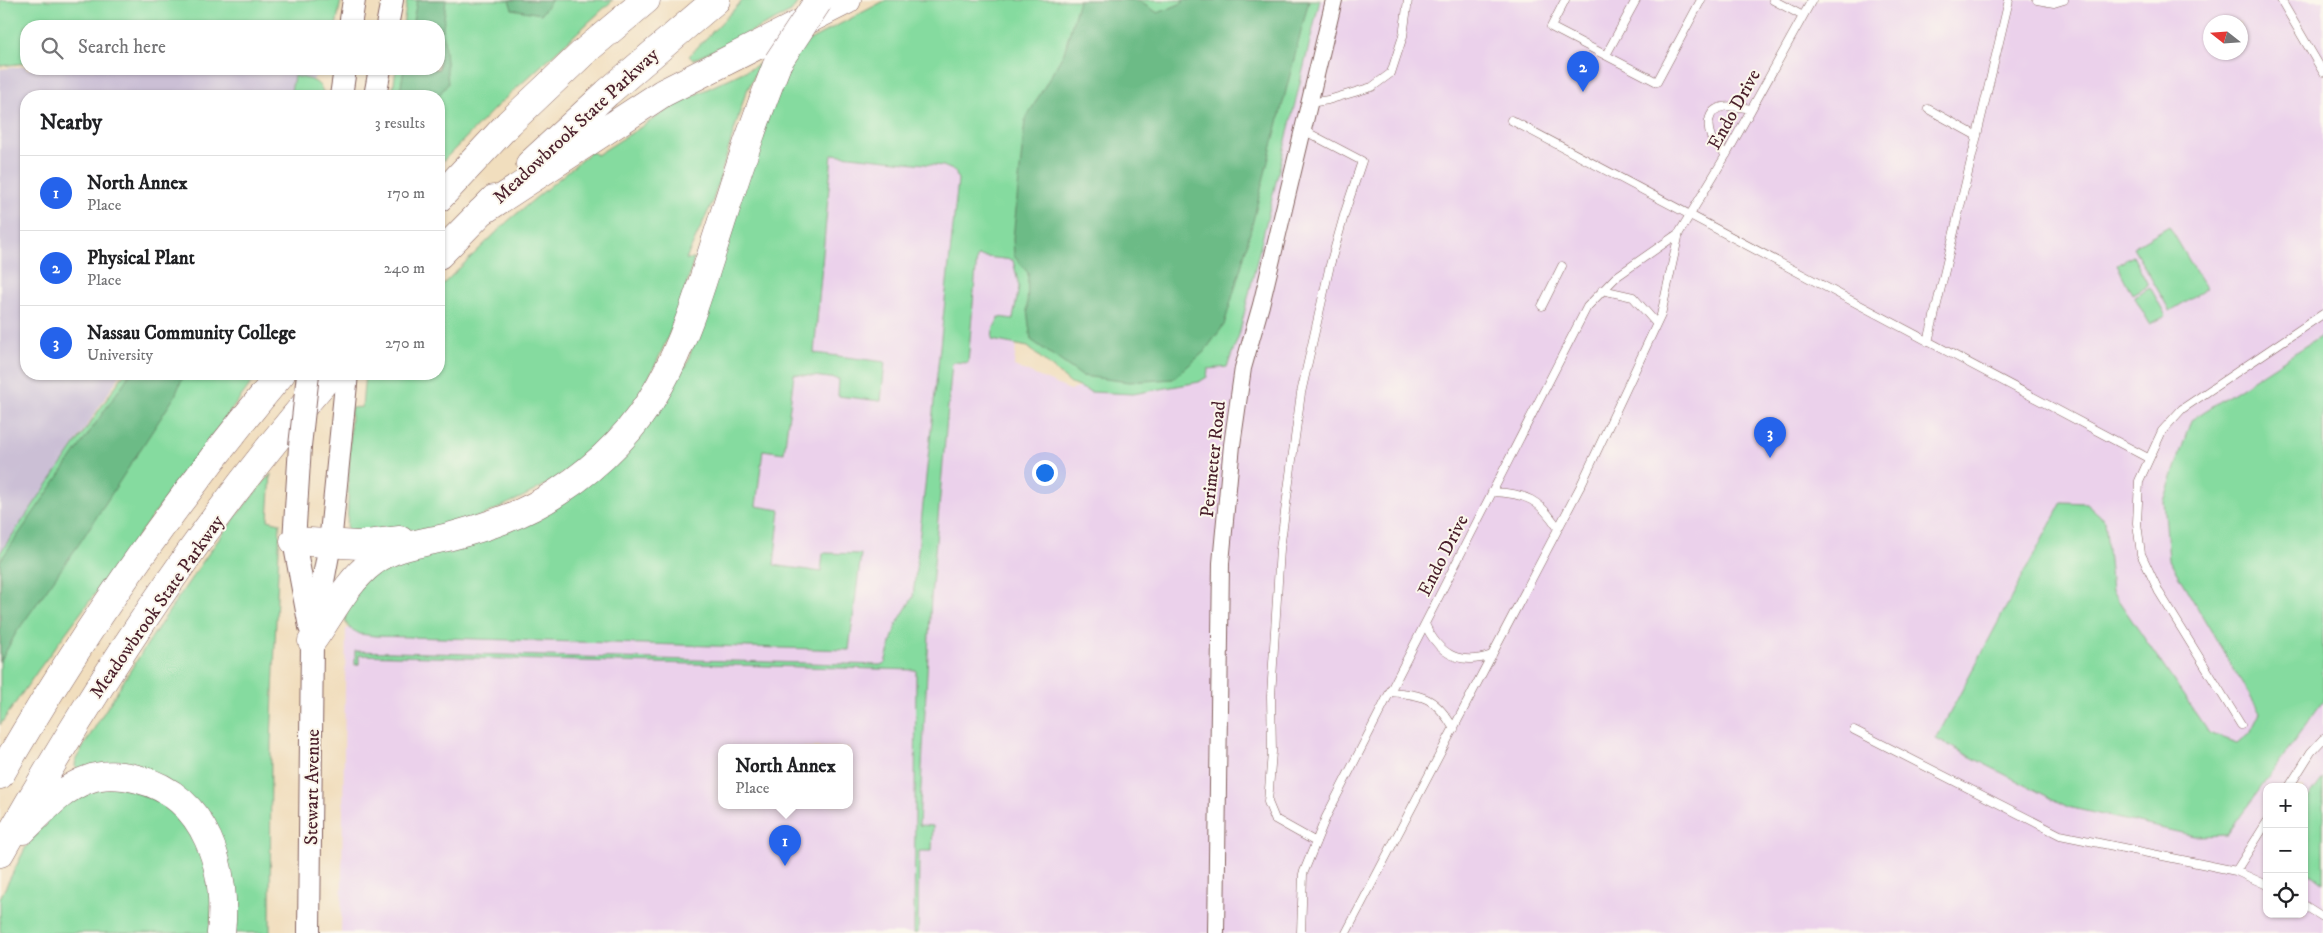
<!DOCTYPE html>
<html lang="en">
<head>
<meta charset="utf-8">
<style>
	:root { --surface:#fff; --page:#f2f2f2; --text:#202124; --muted:#757577; --line:#e0e0e0; --accent:#2563eb }
	body { margin:0; font-family:"IM FELL DW Pica",serif; background:var(--page); color:var(--text) }
	.controls { position:absolute; right:15px; bottom:15px; display:grid; overflow:hidden; border-radius:10px; box-shadow:0 1px 4px #0004 }
	.controls button { width:45px; height:45px; display:grid; place-items:center; padding:0; border:0; border-bottom:1px solid var(--line); background:var(--surface); color:var(--text); font:25px sans-serif }
	.compass { position:absolute; left:2203px; top:15px; width:45px; height:45px; border-radius:50%; background:var(--surface); box-shadow:0 1px 4px #0004; rotate:287deg }
	.you { position:absolute; left:1044px; top:472px; width:18px; height:18px; margin:-12px; border:4px solid #fff; border-radius:50%; background:#1a73e8; box-shadow:0 0 0 8px #1a73e833 }
	.badge { display:grid; place-items:center; width:32px; height:32px; border-radius:50%; background:var(--accent); color:#fff; font-size:16px; font-weight:700 }
	.pin { position:absolute; translate:-50% -41px; filter:drop-shadow(0 1px 2px #0008) }
	.pin::after { content:''; position:absolute; top:26px; width:18px; height:15px; background:inherit; clip-path:polygon(0 0,100% 0,50% 100%) }
	.popup { position:absolute; left:718px; top:744px; width:135px; height:65px; box-sizing:border-box; display:grid; place-content:center; border-radius:10px; background:var(--surface); filter:drop-shadow(0 1px 4px #0005); font-size:16px; white-space:nowrap; color:var(--muted) }
	.popup b { font-size:19px; color:var(--text) }
	.popup::after { content:''; position:absolute; left:50%; top:100%; margin-left:-10px; border:10px solid transparent; border-top-color:var(--surface) }
	.list { margin:0; padding:0; list-style:none }
	h2 { display:flex; justify-content:space-between; align-items:center; height:65px; margin:0; padding:0 20px; font-size:21px }
	h2 small { font-size:16px; font-weight:400; color:var(--muted) }
	.list li { display:grid; grid-template-columns:32px 1fr auto; gap:15px; align-items:center; box-sizing:border-box; height:75px; padding:0 20px; border-top:1px solid var(--line) }
	.list b { display:block; font-size:19px; white-space:nowrap }
	.list p { margin:0; font-size:16px; white-space:nowrap; color:var(--muted) }
	.list em { font-size:16px; font-style:normal; color:var(--muted) }
	.icon { flex:none; width:28px; height:28px; fill:none; stroke:currentColor; stroke-width:2; stroke-linecap:round; stroke-linejoin:round }
	.map { position:relative; flex:none; width:2323px; height:933px; overflow:hidden }
	.search { position:absolute; background:var(--surface); box-shadow:0 1px 4px #0004; left:20px; top:20px; width:425px; height:55px; display:flex; align-items:center; gap:12px; box-sizing:border-box; padding:0 18px; border-radius:20px; color:var(--muted); font-size:19px }
	.panel { position:absolute; background:var(--surface); box-shadow:0 1px 4px #0004; left:20px; top:90px; width:425px; height:290px; border-radius:20px }
	.map>svg:first-child { display:block }
</style>
</head>
<body>
<div class="map">
<svg width="2323" height="933" viewBox="0 0 2323 933">
	<rect width="100%" height="100%" fill="#fbf7ec"/>
	<filter id="ink" filterUnits="userSpaceOnUse"><feTurbulence type="fractalNoise" baseFrequency=".02" numOctaves="2"/><feDisplacementMap in="SourceGraphic" scale="10" xChannelSelector="R" yChannelSelector="G"/><feConvolveMatrix kernelMatrix="1 2 1 2 8 2 1 2 1" color-interpolation-filters="sRGB"/></filter>
	<filter id="wash" filterUnits="userSpaceOnUse"><feTurbulence type="fractalNoise" baseFrequency=".0096" numOctaves="4" result="noise"/><feDisplacementMap in="SourceGraphic" scale="20" xChannelSelector="R" yChannelSelector="G"/><feGaussianBlur stdDeviation="1.12" result="paint"/><feColorMatrix in="noise" values="0 0 0 0 0 0 0 0 0 0 0 0 0 0 0 0 0 1.4 0 .05"/><feComposite in="paint" operator="in"/></filter>
	<g filter="url(#wash)">
		<rect width="100%" height="100%" fill="#f1debe"/>
		<path fill="#ebd1eb" fill-rule="evenodd" d="M1315,0H2323V933H341L346,629L494,589L641,498L809,72L1033,167L1014,366L1070,390L1226,353ZM2210,22H2240V52H2210ZM721,747H849V805H721ZM2267,787H2304V914H2267Z"/>
		<path fill="#cbbfd5" d="M26,66V69H320L302,96H26V374H121L0,558V69Z"/>
		<path fill="#85db9f" stroke="#687d65" d="M0,0H341L336,26H26V63L0,66Z
			M407,0H613L498,105L439,165V96H392L396,69H439V26H403Z
			M743,0H799L791,12L693,60L689,56Z
			M886,0H1320L1239,335L1227,367L1208,369L1207,377L1199,382L1133,394L1091,392L1071,384L1028,347L992,340L993,330L999,317L1013,319L1019,287L1013,260L977,256L968,363L952,362L931,597L919,825L933,826L932,851H919L918,933H914L916,670L359,655V664L355,665V651L880,665L885,663L896,625L913,597L958,180L955,171L943,166L832,154L814,353L885,362L881,401L838,396L839,379L794,374L784,453L763,450L756,506L780,510L774,565L821,572L823,553L861,554L849,650L375,636L360,634L349,628L345,621L349,601L379,562L512,529L680,366L686,367L769,105L802,44Z
			M760,64L745,95L712,203L686,259H694C664,368 622,452 514,501C500,507 486,515 472,519C434,529 396,534 357,539L356,531H347L351,408L362,407L365,374H439V288L508,221L591,152L597,155L682,101Z
			M294,76C310,79 321,80 324,96H287L291,92Z
			M2169,226L2206,289L2170,311L2133,247Z
			M2133,256L2148,285L2132,294L2117,265Z
			M2150,287L2166,316L2150,324L2134,296Z
			M2323,335V701L2227,835L2195,836L2068,807L1936,739L2062,502L2086,503L2105,520L2112,591L2209,733L2238,743L2250,733L2260,713L2169,560L2164,501L2191,420Z
			M124,374H258L39,669L0,725V553Z
			M271,474L268,520L280,523L271,742L270,933H227L201,817L79,771L75,766L76,759C110,701 146,645 184,589C211,549 239,510 271,474Z
			M2323,778V883L2304,868V804Z
			M120,785C129,788 140,790 149,794C201,819 216,881 210,933H0V898L31,837L68,796Z"/>
		<path fill="#6cbb86" stroke="#5b6d58" d="M417,0H446L443,28L448,84L438,96H399L404,69H439V26H412Z
			M509,0H552L541,14L512,9Z
			M1079,0H1137L1158,13L1182,3L1183,0H1309L1242,264L1224,325L1204,352L1173,379L1129,382L1082,376L1031,340L1027,310L1028,273L1014,256L1013,239L1025,120L1064,53Z
			M130,374H184L175,396L79,544L16,633L0,662V561Z"/>
	</g>
	<g filter="url(#ink)">
		<g fill="none" stroke-linecap="round" stroke-linejoin="round">
			<defs>
				<path id="service" d="M1565,0L1551,27L1657,82L1701,0
					M1773,0L1803,16
					M2037,0L2054,3L2064,0
					M2281,0L2323,72
					M1606,55L1636,0
					M1310,103L1328,100L1372,87L1391,73L1403,36L1408,0
					M1928,109L1977,136
					M1511,120L2148,458
					M1303,130L1362,161L1345,212L1330,265L1301,393L1280,549L1271,696L1272,752L1268,802L1275,819L1316,842
					M1726,155C1721,149 1714,143 1711,137C1709,132 1708,126 1709,121C1712,101 1736,106 1751,109
					M1602,290L1633,297L1656,323
					M1542,306L1562,266
					M1928,342L2009,0
					M1492,492C1526,493 1540,500 1558,528
					M1425,624C1439,655 1460,666 1492,655
					M1391,692C1425,695 1436,698 1454,729
					M2241,725L2159,592L2141,554L2137,523L2139,481L2162,431L2182,409L2323,314
					M1854,730L2060,835L2236,871L2267,885
					M2289,787L2311,752L2323,739
					M2236,871L2267,822
					M2304,905L2323,917
					M1301,933L1303,874L1326,817L1587,307L1616,277L1679,233
					M1346,933L1580,487L1661,315L1679,233L1726,155L1812,0"/>
				<path id="minor" d="M1216,933L1221,563L1232,445L1243,368L1261,305L1334,0"/>
				<path id="secondary" d="M350,26L354,0
					M387,26L392,0
					M341,96L345,69
					M375,96L380,69
					M300,446L294,541L310,627
					M309,933L312,641L330,544L347,374"/>
				<path id="motorway" d="M530,164L607,93L716,0
					M439,198L509,123L584,52L646,0
					M481,212L663,93L847,0
					M439,255L494,199
					M294,541L358,545L400,540
					M312,641C331,615 347,581 373,562C393,546 423,543 448,537C486,527 524,515 558,492C663,424 684,339 720,227C737,172 756,117 778,62
					M0,775C82,633 176,499 281,374
					M23,830C43,811 62,788 89,779C105,773 122,775 138,779C207,796 228,871 221,933
					M0,853C96,684 203,520 331,374"/>
			</defs>
			<use href="#service" stroke="#84625e" stroke-width="9"/>
			<use href="#minor" stroke="#84625e" stroke-width="18"/>
			<use href="#secondary" stroke="#84625e" stroke-width="24"/>
			<use href="#motorway" stroke="#84625e" stroke-width="29"/>
			<use href="#service" stroke="#fff" stroke-width="8"/>
			<use href="#minor" stroke="#fff" stroke-width="16"/>
			<use href="#secondary" stroke="#fff" stroke-width="22"/>
			<use href="#motorway" stroke="#fff" stroke-width="28"/>
			<defs>
				<path id="secondary-bridge" d="M300,446L308,374"/>
				<path id="motorway-bridge" d="M778,62L819,0"/>
			</defs>
			<use href="#secondary-bridge" stroke="#84625e" stroke-width="24" stroke-linecap="butt"/>
			<use href="#motorway-bridge" stroke="#84625e" stroke-width="29" stroke-linecap="butt"/>
			<use href="#secondary-bridge" stroke="#fff" stroke-width="22"/>
			<use href="#motorway-bridge" stroke="#fff" stroke-width="28"/>
		</g>
	</g>
	<g text-anchor="middle" stroke-width="4" stroke-linejoin="round" paint-order="stroke">
		<g font-size="19" fill="#4a1f2b" stroke="#fbf7ec">
			<text transform="translate(1733 109) rotate(-61)" y="7">Endo Drive</text>
			<text transform="translate(575 125) rotate(-43)" y="7">Meadowbrook State Parkway</text>
			<text transform="translate(1212 459) rotate(-84)" y="7">Perimeter Road</text>
			<text transform="translate(1442 555) rotate(-63)" y="7">Endo Drive</text>
			<text transform="translate(156 606) rotate(-55)" y="7">Meadowbrook State Parkway</text>
			<text transform="translate(311 787) rotate(-89)" y="7">Stewart Avenue</text>
		</g>
	</g>
</svg>
<div class="controls">
<button>+</button>
<button>−</button>
<button><svg class="icon" aria-label="locate" viewBox="0 0 24 24"><circle cx="12" cy="12" r="6"/><path d="M12 2v4M12 18v4M2 12h4M18 12h4"/></svg></button>
</div>
<svg class="compass" viewBox="-18 -18 36 36"><path d="M0-13l5 13h-10z" fill="#e53935"/><path d="M0 13l5-13h-10z" fill="#757577"/></svg>
<div class="you"></div>
<div class="pin badge" style="left:785px;top:866px">1</div>
<div class="popup"><b>North Annex</b>Place</div>
<div class="pin badge" style="left:1583px;top:92px">2</div>
<div class="pin badge" style="left:1770px;top:458px">3</div>
<div class="search"><svg class="icon" aria-label="search" viewBox="0 0 24 24"><circle cx="10" cy="10" r="6"/><path d="M15 15l6 6"/></svg>Search here</div>
<section class="panel">
<h2>Nearby<small>3 results</small></h2>
<ul class="list">
<li><span class="badge">1</span><div><b>North Annex</b><p>Place</p></div><em>170 m</em></li>
<li><span class="badge">2</span><div><b>Physical Plant</b><p>Place</p></div><em>240 m</em></li>
<li><span class="badge">3</span><div><b>Nassau Community College</b><p>University</p></div><em>270 m</em></li>
</ul>
</section>
</div>
</body>
</html>
